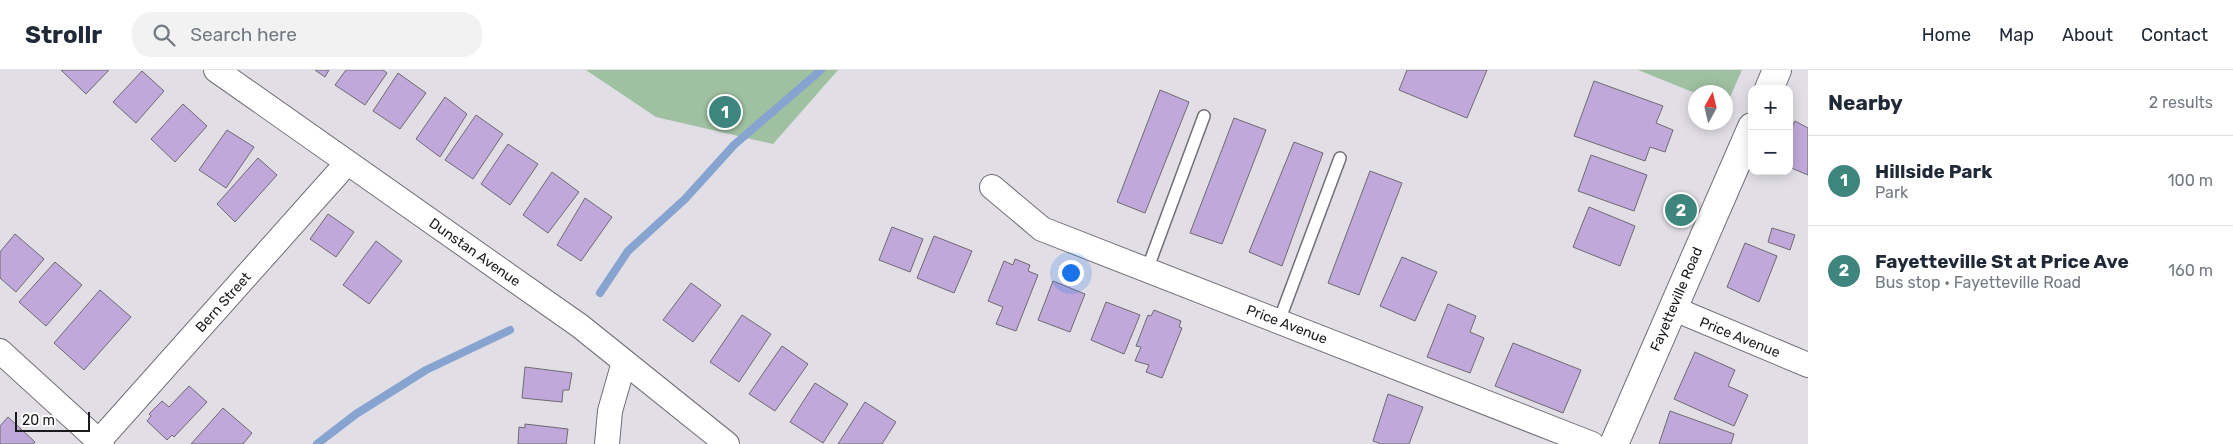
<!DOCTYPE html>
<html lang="en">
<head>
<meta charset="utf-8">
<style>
	:root { --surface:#fff; --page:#f2f2f3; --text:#1f2937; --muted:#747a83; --line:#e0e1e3; --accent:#3e857e }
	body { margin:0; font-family:Rubik,sans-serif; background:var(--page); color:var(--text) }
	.controls { position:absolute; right:15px; top:15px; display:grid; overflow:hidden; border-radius:10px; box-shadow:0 2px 12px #0003 }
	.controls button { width:45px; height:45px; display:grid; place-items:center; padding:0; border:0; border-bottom:1px solid var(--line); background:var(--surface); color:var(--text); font:25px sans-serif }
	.compass { position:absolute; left:1688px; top:15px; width:45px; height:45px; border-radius:50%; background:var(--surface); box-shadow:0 2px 12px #0003; rotate:8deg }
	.scale { position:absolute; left:15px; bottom:12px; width:75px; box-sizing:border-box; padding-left:5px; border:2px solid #1b1a1d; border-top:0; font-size:14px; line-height:18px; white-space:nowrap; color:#1b1a1d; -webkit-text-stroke:4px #fff; paint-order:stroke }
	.you { position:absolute; left:1070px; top:202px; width:18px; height:18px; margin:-12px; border:4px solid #fff; border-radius:50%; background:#1a73e8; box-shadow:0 0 0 8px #1a73e833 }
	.badge { display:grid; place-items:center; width:32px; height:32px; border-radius:50%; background:var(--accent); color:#fff; font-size:16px; font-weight:700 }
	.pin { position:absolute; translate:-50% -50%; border:2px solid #fff; box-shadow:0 1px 5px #0006 }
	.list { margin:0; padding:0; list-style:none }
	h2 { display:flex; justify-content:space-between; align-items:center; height:65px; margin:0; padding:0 20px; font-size:21px }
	h2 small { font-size:16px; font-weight:400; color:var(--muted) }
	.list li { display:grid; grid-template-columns:32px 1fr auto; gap:15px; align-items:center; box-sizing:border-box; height:90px; padding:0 20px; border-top:1px solid var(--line) }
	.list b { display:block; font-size:19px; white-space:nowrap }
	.list p { margin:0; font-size:16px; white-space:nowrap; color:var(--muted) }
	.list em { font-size:16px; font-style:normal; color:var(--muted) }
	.icon { flex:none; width:28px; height:28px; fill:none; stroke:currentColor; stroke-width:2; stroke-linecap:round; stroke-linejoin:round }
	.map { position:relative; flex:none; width:1808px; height:374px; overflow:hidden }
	header { display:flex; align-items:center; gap:30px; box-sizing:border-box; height:70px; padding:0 25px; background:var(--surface); border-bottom:1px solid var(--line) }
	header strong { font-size:24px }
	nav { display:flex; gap:28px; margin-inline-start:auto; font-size:18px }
	.search { width:350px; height:45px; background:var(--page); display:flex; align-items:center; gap:12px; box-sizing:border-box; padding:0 18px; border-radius:20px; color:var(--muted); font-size:19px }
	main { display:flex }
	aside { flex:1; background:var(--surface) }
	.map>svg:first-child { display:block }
</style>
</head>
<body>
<header>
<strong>Strollr</strong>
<div class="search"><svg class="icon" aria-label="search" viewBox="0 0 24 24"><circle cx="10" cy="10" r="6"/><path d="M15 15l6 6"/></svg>Search here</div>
<nav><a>Home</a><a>Map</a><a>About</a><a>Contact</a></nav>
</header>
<main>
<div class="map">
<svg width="1808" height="374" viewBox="0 0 1808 374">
	<rect width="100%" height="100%" fill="#e1dee6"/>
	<path fill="#9fc0a1" d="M586,0H838L773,74L656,47Z
		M1638,0H1742L1726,36V22L1695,23Z"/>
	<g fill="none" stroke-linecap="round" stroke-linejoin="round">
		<path stroke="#87a3cf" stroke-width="8" d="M600,223L628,181L685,129L734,75L821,0
			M317,374L356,344L426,300L510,260"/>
	</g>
	<path fill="#c0a9da" stroke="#6e6a72" d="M61,0H109L86,24Z
		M315,0H329L325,7Z
		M346,0H383L387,3L365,35L335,15Z
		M1407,0H1487L1467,48L1399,20Z
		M142,1L164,21L136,53L113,32Z
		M398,3L426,23L400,59L373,41Z
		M1594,11L1663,36L1656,53L1673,60L1665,82L1650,77L1645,91L1574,66Z
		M1160,20L1189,32L1145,143L1117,132Z
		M445,27L467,44L440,87L416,69Z
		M183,34L207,56L175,92L151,69Z
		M476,45L503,64L473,109L445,90Z
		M1234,48L1266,60L1222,174L1190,163Z
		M1795,51L1808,58V105L1789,97V63Z
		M227,60L254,77L226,118L199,100Z
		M1294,72L1323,83L1282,196L1249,182Z
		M508,74L538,94L510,135L481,114Z
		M1591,85L1647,105L1634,141L1578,121Z
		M258,88L277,105L235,152L217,134Z
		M1370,101L1402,113L1359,225L1328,213Z
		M552,102L579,122L548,163L523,145Z
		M585,128L612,147L581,191L557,175Z
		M1589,137L1635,156L1620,196L1573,177Z
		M328,144L354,162L336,187L310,169Z
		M892,157L923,169L910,202L879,190Z
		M1772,158L1795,165L1790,180L1768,172Z
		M15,164L44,189L16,222L0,208V182Z
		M934,166L972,181L954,223L917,208Z
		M376,171L402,191L369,234L343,215Z
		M1745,173L1777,186L1759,232L1727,217Z
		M1402,187L1437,202L1415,251L1380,236Z
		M1015,189L1030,195L1028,201L1038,205L1016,261L996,254L1003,237L988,231L1004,191L1013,195Z
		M55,192L82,215L46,256L19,232Z
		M1053,211L1085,224L1070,262L1038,250Z
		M691,213L721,235L693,272L663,250Z
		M100,220L131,247L84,300L54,273Z
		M1106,232L1140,245L1124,284L1091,270Z
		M1448,234L1476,246L1470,262L1484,268L1470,303L1427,287Z
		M1154,240L1181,251L1179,257L1182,258L1162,308L1146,302L1149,295L1135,291L1141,277L1136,276L1148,245L1151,246Z
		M742,245L771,264L739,312L710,292Z
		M1513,273L1581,300L1563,343L1495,316Z
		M782,276L808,294L775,341L749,324Z
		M1695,282L1735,300L1728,316L1748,325L1734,356L1674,329Z
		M525,297L572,303L569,320H563L562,332L522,328Z
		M815,313L848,334L823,373L790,352Z
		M189,316L207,332L174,367L172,365L167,370L147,351L151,346L149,344L162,331L169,337Z
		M1388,324L1423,337L1409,374H1381L1373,371Z
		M865,332L896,352L882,374H838Z
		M223,338L252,363L243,374H191Z
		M1670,341L1734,364L1731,374H1659Z
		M8,347L35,372L33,374H0V356Z
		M525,354L568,359L566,374H518L519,357L525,358Z"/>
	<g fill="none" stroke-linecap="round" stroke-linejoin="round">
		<defs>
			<path id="lane" d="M1147,200L1204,46
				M1279,251L1340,88"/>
			<path id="street" d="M216,0L580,256L727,374
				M992,117L1042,159L1592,374
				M1672,238L1808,295
				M0,281L102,374
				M99,371L347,93
				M607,374L610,341L624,292"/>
			<path id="secondary" d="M1769,19L1777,0
				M1614,374L1752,57"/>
		</defs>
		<use href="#lane" stroke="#716e76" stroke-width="14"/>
		<use href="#street" stroke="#716e76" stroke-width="26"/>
		<use href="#secondary" stroke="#716e76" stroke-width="30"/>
		<use href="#lane" stroke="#fff" stroke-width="11"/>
		<use href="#street" stroke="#fff" stroke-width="24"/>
		<use href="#secondary" stroke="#fff" stroke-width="28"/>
	</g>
	<g text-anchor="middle" stroke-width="5" stroke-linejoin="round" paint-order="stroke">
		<g font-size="14" fill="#1b1a1d" stroke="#fff">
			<text transform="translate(475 182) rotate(35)" y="5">Dunstan Avenue</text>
			<text transform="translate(1676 229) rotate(-67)" y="5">Fayetteville Road</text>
			<text transform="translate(223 232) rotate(-48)" y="5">Bern Street</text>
			<text transform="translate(1287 254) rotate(21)" y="5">Price Avenue</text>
			<text transform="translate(1740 267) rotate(22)" y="5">Price Avenue</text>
		</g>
	</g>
</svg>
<div class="controls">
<button>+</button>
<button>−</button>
</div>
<svg class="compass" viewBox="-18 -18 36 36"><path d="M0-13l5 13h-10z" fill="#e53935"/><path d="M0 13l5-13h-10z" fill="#747a83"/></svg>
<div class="scale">20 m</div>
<div class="you"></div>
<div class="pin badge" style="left:725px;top:42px">1</div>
<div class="pin badge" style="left:1681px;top:140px">2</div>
</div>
<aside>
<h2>Nearby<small>2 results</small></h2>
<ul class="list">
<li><span class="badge">1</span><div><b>Hillside Park</b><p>Park</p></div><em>100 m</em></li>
<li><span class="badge">2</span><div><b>Fayetteville St at Price Ave</b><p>Bus stop · Fayetteville Road</p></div><em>160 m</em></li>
</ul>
</aside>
</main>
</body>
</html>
